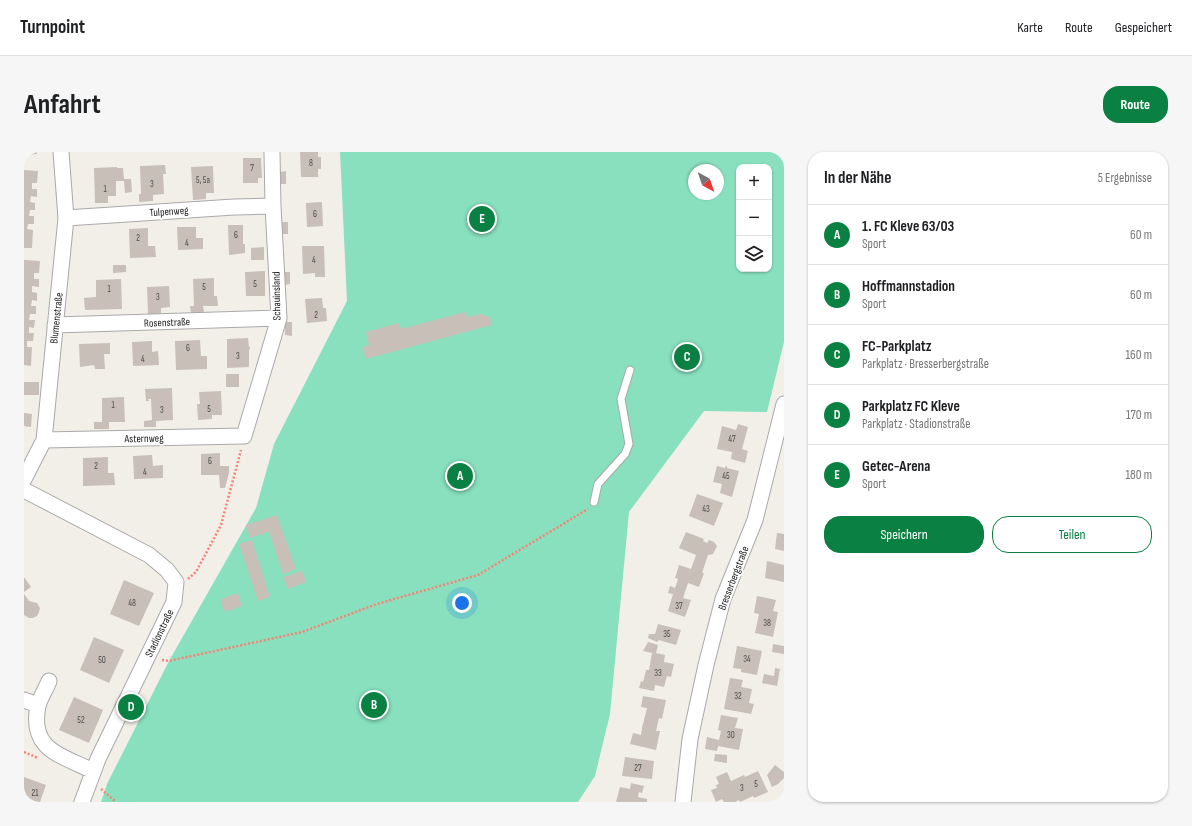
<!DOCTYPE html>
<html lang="de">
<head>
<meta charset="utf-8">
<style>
	:root { --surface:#fff; --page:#f6f6f6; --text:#202124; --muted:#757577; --line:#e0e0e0; --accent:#0b8043 }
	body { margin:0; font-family:"Sofia Sans Condensed",sans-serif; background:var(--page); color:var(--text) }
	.controls { position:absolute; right:12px; top:12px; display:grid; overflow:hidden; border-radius:8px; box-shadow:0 1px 3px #0004 }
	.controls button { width:36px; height:36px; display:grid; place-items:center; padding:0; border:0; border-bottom:1px solid var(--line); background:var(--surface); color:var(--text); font:20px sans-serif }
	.compass { position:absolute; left:664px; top:12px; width:36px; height:36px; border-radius:50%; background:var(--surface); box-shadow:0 1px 3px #0004; rotate:140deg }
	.you { position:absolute; left:438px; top:451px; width:14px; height:14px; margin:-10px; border:3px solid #fff; border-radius:50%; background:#1a73e8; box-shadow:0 0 0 6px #1a73e833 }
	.badge { display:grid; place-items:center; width:26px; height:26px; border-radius:50%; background:var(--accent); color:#fff; font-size:13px; font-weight:700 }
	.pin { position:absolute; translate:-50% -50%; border:2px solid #fff; box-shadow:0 1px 4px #0006 }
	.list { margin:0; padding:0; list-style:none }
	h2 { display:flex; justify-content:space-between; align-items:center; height:52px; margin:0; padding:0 16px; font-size:17px }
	h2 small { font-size:13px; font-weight:400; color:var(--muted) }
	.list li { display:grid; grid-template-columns:26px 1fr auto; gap:12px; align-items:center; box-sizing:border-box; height:60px; padding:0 16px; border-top:1px solid var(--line) }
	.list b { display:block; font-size:15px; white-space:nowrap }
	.list p { margin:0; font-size:13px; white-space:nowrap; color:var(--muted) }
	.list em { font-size:13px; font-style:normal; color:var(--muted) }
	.actions { display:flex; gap:8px; padding:12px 16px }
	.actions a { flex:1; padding:9px 0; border:1px solid var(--accent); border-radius:16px; text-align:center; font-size:14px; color:var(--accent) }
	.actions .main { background:var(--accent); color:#fff }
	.icon { flex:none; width:22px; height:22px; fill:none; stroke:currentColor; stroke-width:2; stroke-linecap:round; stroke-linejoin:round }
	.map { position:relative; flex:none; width:760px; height:650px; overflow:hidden; border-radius:16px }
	header { display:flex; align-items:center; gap:24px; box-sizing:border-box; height:56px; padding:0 20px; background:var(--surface); border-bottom:1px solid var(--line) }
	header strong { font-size:19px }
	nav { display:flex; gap:22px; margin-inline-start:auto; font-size:14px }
	.intro { display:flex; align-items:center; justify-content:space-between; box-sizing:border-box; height:96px; padding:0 24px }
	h1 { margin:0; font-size:28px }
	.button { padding:10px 18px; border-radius:16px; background:var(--accent); color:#fff; font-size:14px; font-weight:700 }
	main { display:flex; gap:24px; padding:0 24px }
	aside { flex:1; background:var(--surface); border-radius:16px; box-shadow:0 1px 3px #0004 }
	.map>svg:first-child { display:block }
</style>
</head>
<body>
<header>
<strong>Turnpoint</strong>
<nav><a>Karte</a><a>Route</a><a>Gespeichert</a></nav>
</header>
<div class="intro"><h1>Anfahrt</h1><a class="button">Route</a></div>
<main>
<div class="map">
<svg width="760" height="650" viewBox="0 0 760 650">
	<rect width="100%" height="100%" fill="#f2efe9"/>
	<path fill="#88e0be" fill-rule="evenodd" d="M316,0H760V190L743,260L680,259L605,360L586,562L571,624L554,650H77L83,632L145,509L232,356L250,292L323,149ZM715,15H745V117H715ZM670,18H694V42H670Z"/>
	<path fill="#c7bfb8" d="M0,0H13V2L0,3Z
		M276,0H294V5H297V17H294V25H277Z
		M219,6H237L238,26H234V31H219Z
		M141,13L142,22H139L140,42L129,43V49L115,50V42H117L116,14Z
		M189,14L190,41H182V47L169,48L167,15Z
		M93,15V16H99L100,27H107L108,40L101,41L100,29H92V44H84V51H71L70,16Z
		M0,18L14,19L13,31H8V37H13V45L7,44L6,50L11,51V58H6L5,64H10V72H4L3,77L9,78L8,96H0Z
		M262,19V32H256V20Z
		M298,50L299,74L283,75L282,51Z
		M257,70H264V82H258Z
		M204,73H219V92H221V101L205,103Z
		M153,75H172V86H179V97L154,98Z
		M124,76V94H131L132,105L106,106L105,77Z
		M278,94H300L301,125H291V121L279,122Z
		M240,95V108H227V96Z
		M0,108L16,109L15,121H10V127H15V135L8,134V140L13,141V149L8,148L7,154H12V162H6L5,168H11L10,176L5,175V181H10L9,189H3V195H8L7,214L0,213Z
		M89,113H102V120L89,121Z
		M241,119V144H222L221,120Z
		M259,120H266V132L260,133Z
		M190,126V144H193L194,154H179L180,160L167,161L166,154H170L169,127Z
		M97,127L98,157L61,158L60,146L72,145V128Z
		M145,134L146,155L137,156V162H124L123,135Z
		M298,146L299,156H302L303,169L283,171L281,147Z
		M441,160L443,165L457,162L466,165L468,173L342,207L338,195L345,193L342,180L375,171L376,176L381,175V176Z
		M261,170H268V184L261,183Z
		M224,186L225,195H226V197H225V215L203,216V187Z
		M176,188L177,204H183V217L152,218L151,189Z
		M128,189V200L134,199L135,213L109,214L108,190Z
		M86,191V202H80L81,217H71L70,213L56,215L55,192Z
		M202,222H215V235H202Z
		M0,230H15V243H0Z
		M148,236L149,268L132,269V275H120V269L128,268L127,247H124L125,249H122L121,237Z
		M197,239L198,263H188V267L174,268L173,252H176L175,240Z
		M100,245L101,270H85V277H70V270H78V246Z
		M0,261L8,262L7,275L0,274Z
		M714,272L724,275L718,297L724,299L721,311L707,307L708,300L693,297L698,274L712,278Z
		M196,301V314H205V321L201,336H196L195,323H177V302Z
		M128,303L129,314L139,313V326L110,327L109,304Z
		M84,305V321H90L91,333L59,334V306Z
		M693,314L701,316L702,314H703V316L715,319L708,345L696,341L698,332L689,330Z
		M673,342L699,351L690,374L665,364Z
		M253,363L272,417L259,422L245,380L226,386L222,373Z
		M662,380L680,387L679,389L683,391L685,388L690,390L693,394L689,402L684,403L678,421H680L675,435L664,431L659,446L667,448L661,465L644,459L649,442L644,441L646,434L651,436L654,427L651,426L655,413L667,417L672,403L655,396Z
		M753,381L760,382V399L751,397Z
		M228,388L246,445L234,449L215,392Z
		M743,409L760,413V430L741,426Z
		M278,419L282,430L264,437L259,425Z
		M0,425L7,435L0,440Z
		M100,428L130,441L115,474L86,462Z
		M214,441L218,454L201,460L200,457L199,458L197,447Z
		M0,442L5,449L13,451L16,456L15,460L13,464L9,466H5L0,463Z
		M733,444L752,448L749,459L754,460L749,485L731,481L735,462L730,461Z
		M634,472L657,478L652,493L635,488L633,490L624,486L625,482H631Z
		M70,485L100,498L85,531L56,518Z
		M624,490L634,493L632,501L641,503L640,510L650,512L647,525L643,524L640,535L631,533L630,539L615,536L617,529L619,530L622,518H625L628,501L619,499Z
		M749,492L760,494V502L748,500Z
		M713,494L738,499L733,523L717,520V517L709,516Z
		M751,516L756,517L753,534L738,531L740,522L750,524Z
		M706,526L719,528L717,535L728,537L725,551L730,552L727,562L700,557Z
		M619,544L642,548L638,567L635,566L632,579H636L632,598L606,592L609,581L617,583L618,576L623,556L617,555Z
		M50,545L79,558L65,591L35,578Z
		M697,563L714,566L711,576L719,577L715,598L694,594L693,599L681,597L683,585L695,588L697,579L694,578Z
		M691,602L703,603V611L690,609Z
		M601,605L630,609L628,627L598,624Z
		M751,613L760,620V626L754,632L748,635L743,623Z
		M734,619L744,640L730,646L729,644L716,650L715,648L711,650H700L698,647L692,650L687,638L693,636L692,633L695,632L692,625L703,620L707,629L720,623L721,625Z
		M0,625L22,633L16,650L0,649Z
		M607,631L620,634L618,641L615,640L614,645L623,647V650H592L596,635L606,637Z"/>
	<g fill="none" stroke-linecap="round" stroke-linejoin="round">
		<defs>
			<path id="service" d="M570,350L574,332L601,302L605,292L597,247L606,218"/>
			<path id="minor" d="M42,66L210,55L249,54
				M31,173L255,166
				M20,288L220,284L255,166L249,54L248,0
				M0,327L20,288L42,66L37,0
				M0,338L125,403L143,418L152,430L150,450L74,607L58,650
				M25,529C22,537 16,546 14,554C5,598 37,603 69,619
				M0,548L14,553
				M659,650L666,587L682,513L699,447L731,368L760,252"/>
		</defs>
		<use href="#service" stroke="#a9a9a9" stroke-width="9"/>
		<use href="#minor" stroke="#a9a9a9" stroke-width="17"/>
		<path stroke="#fa8072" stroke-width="2.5" stroke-dasharray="2 2" stroke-linecap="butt" d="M164,427L172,420L197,373L217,298
			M138,508L145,509L278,480L353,452L454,423L564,357
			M0,600L14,606
			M77,637L92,650"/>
		<use href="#service" stroke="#fff" stroke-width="7"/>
		<use href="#minor" stroke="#fff" stroke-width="15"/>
	</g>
	<g text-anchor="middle" stroke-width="4" stroke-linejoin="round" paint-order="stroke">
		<g font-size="9" fill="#4b4948">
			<text x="287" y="14">8</text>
			<text x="228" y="19">7</text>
			<text x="179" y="31">5, 5a</text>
			<text x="128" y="35">3</text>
			<text x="81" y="40">1</text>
			<text x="291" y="65">6</text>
			<text x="212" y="86">6</text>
			<text x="114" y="89">2</text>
			<text x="163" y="94">4</text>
			<text x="290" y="111">4</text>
			<text x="231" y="135">5</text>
			<text x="180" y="138">5</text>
			<text x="85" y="140">1</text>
			<text x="134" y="148">3</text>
			<text x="292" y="166">2</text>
			<text x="164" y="199">6</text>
			<text x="214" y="207">3</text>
			<text x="119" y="210">4</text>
			<text x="89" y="256">1</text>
			<text x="185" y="260">5</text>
			<text x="138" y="261">3</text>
			<text x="708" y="290">47</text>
			<text x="186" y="312">6</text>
			<text x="72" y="317">2</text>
			<text x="121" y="323">4</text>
			<text x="702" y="327">45</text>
			<text x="682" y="360">43</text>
			<text x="108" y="454">48</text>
			<text x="655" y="457">37</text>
			<text x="743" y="474">38</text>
			<text x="643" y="485">35</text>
			<text x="723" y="510">34</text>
			<text x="78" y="511">50</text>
			<text x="634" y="524">33</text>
			<text x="714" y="547">32</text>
			<text x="57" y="571">52</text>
			<text x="707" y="586">30</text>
			<text x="614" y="619">27</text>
			<text x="732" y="635">5</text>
			<text x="718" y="639">3</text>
			<text x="11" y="644">21</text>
		</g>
		<g font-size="11" fill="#222" stroke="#fff">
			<text transform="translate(145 59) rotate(-4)" y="4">Tulpenweg</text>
			<text transform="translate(252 144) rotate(-91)" y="4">Schauinsland</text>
			<text transform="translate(32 166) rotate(-84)" y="4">Blumenstraße</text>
			<text transform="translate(143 170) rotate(-2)" y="4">Rosenstraße</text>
			<text transform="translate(120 286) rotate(-1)" y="4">Asternweg</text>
			<text transform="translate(709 426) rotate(-69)" y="4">Bresserbergstraße</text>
			<text transform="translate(135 481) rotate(-64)" y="4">Stadionstraße</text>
		</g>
	</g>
</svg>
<div class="controls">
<button>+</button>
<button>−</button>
<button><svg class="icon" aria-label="layers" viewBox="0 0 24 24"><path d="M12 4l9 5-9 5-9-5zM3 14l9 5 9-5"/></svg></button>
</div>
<svg class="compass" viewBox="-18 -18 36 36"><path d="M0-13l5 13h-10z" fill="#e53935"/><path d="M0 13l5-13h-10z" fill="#757577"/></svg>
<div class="you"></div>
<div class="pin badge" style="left:436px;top:324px">A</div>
<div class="pin badge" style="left:350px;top:553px">B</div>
<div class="pin badge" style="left:663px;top:205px">C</div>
<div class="pin badge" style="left:107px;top:555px">D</div>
<div class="pin badge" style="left:458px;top:67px">E</div>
</div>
<aside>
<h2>In der Nähe<small>5 Ergebnisse</small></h2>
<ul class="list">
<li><span class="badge">A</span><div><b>1. FC Kleve 63/03</b><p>Sport</p></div><em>60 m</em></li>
<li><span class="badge">B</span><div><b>Hoffmannstadion</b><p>Sport</p></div><em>60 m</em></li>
<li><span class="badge">C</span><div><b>FC-Parkplatz</b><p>Parkplatz · Bresserbergstraße</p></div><em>160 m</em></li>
<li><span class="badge">D</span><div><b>Parkplatz FC Kleve</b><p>Parkplatz · Stadionstraße</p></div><em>170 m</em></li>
<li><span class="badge">E</span><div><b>Getec-Arena</b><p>Sport</p></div><em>180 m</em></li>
</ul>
<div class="actions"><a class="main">Speichern</a><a>Teilen</a></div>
</aside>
</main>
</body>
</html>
